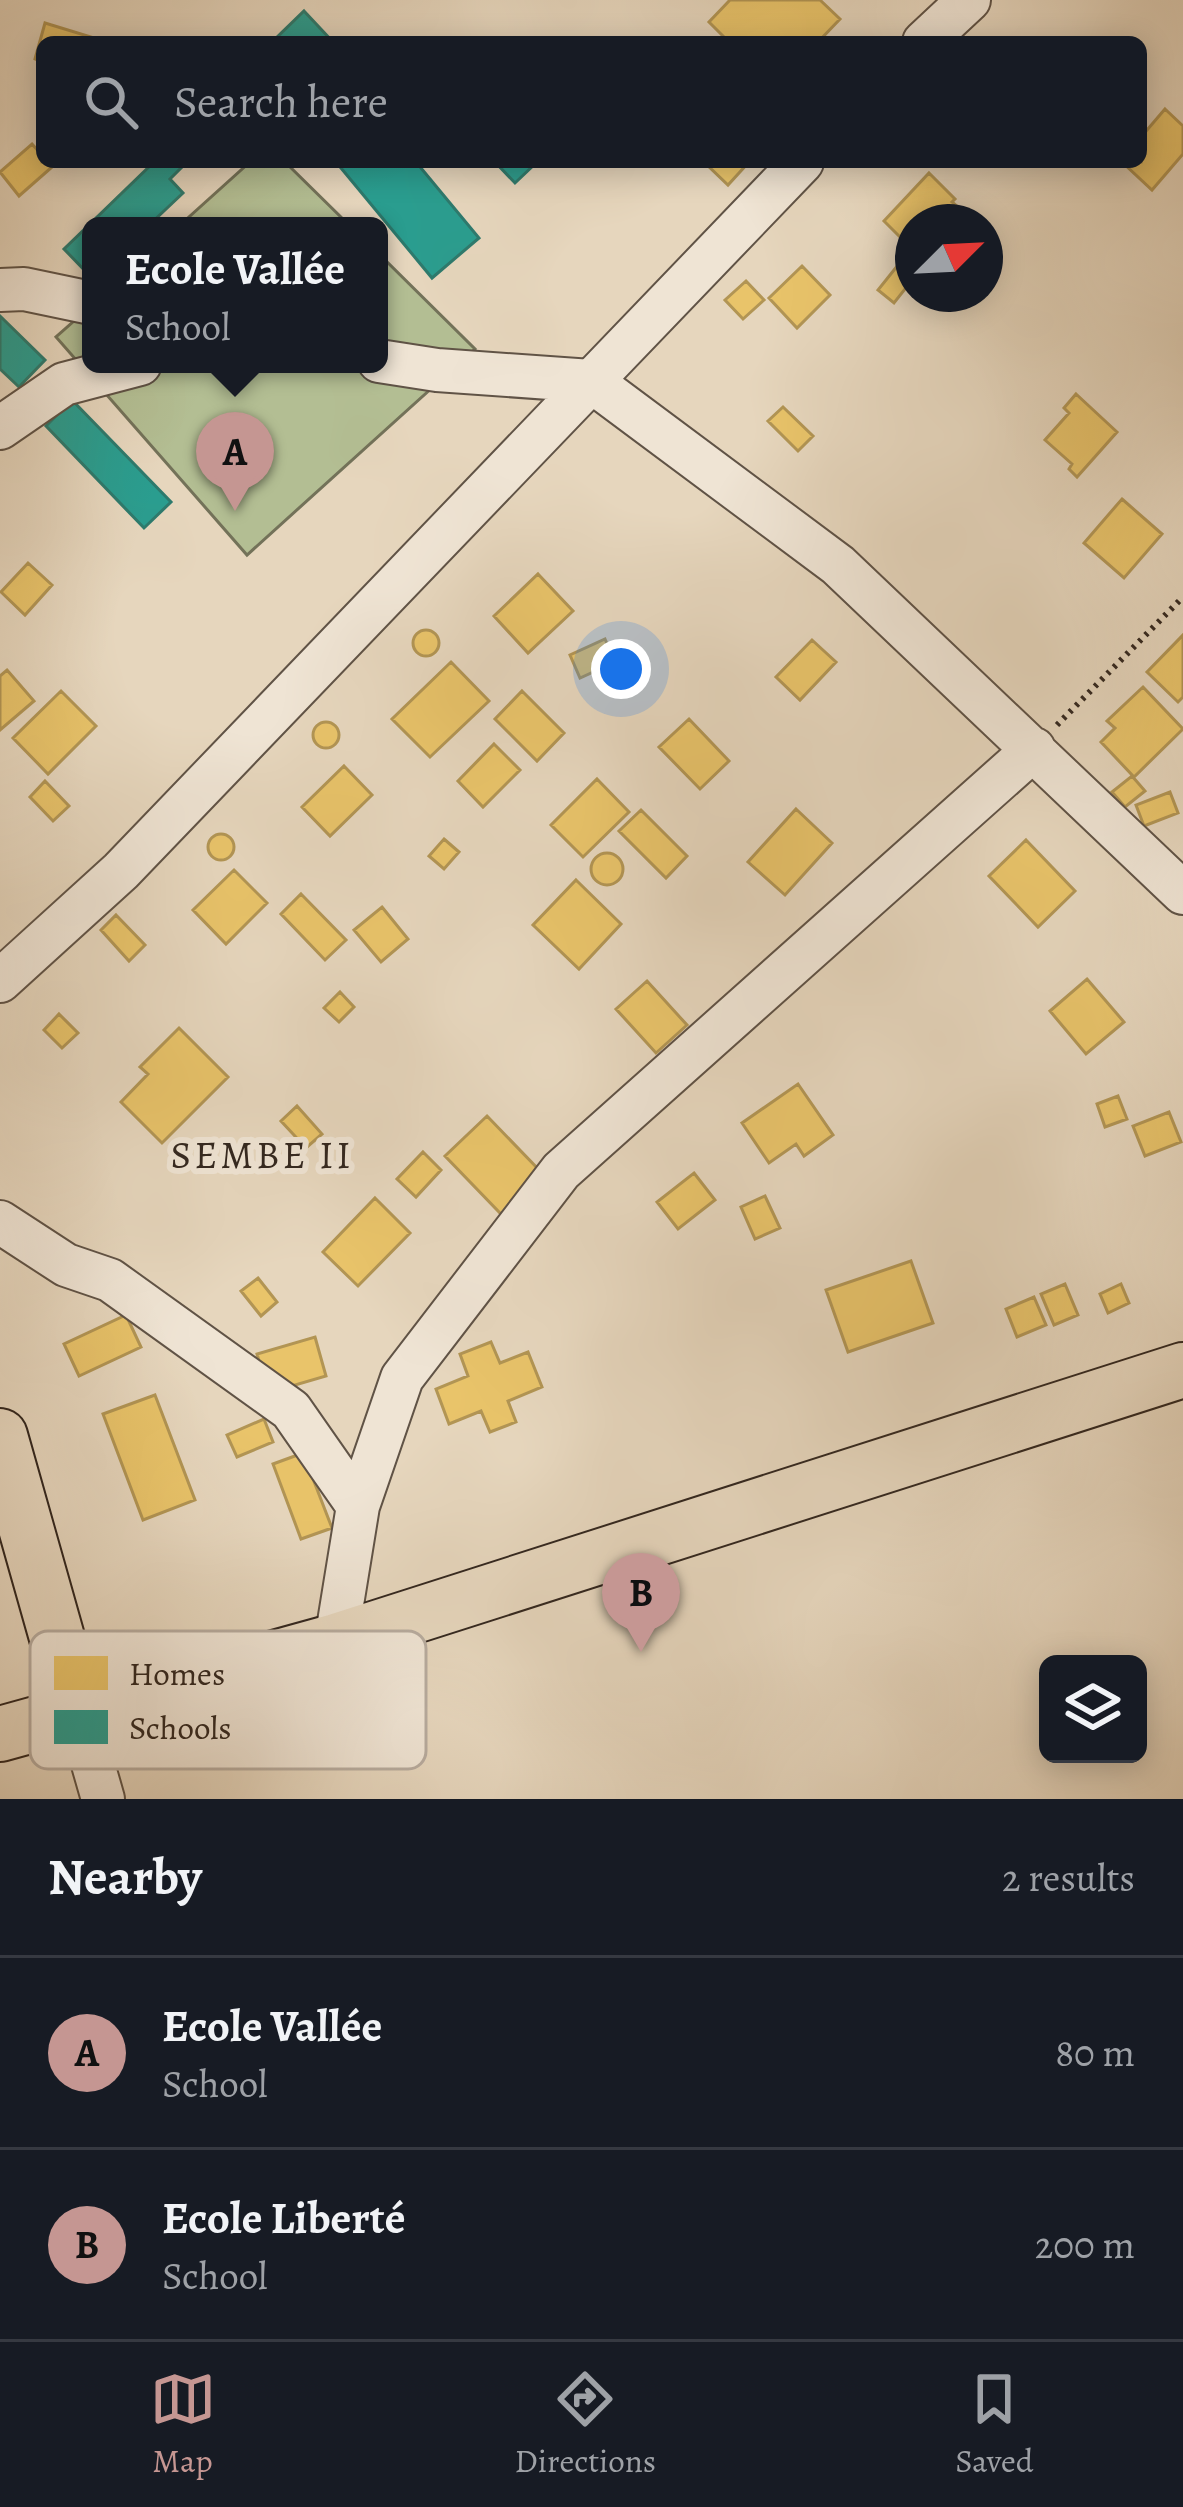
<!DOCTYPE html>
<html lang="en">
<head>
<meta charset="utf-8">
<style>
	:root { --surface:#171b24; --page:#242831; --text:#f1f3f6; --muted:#9ea1a6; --line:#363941; --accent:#c59692 }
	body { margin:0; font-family:Alegreya,serif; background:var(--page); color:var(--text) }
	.controls { position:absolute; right:36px; bottom:36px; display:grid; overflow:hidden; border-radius:18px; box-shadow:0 6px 30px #0003 }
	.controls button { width:108px; height:108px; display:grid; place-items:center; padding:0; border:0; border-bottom:3px solid var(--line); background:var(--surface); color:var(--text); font:60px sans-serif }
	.compass { position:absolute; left:895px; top:204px; width:108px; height:108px; border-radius:50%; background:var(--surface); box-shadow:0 6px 30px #0003; rotate:66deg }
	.you { position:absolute; left:621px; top:669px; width:42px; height:42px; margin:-30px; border:9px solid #fff; border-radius:50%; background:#1a73e8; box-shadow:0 0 0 18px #1a73e833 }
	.badge { display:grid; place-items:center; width:78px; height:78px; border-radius:50%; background:var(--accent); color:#111; font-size:39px; font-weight:700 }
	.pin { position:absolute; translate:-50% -99px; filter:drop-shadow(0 3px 6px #0008) }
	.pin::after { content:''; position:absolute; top:63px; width:42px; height:36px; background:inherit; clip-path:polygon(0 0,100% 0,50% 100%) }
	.popup { position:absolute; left:82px; top:217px; width:306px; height:156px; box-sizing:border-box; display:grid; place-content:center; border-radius:18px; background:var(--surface); filter:drop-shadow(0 3px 9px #0005); font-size:39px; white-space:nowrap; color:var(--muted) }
	.popup b { font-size:45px; color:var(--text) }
	.popup::after { content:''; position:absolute; left:50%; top:100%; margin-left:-24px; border:24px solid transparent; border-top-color:var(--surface) }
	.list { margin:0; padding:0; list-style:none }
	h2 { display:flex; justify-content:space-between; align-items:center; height:156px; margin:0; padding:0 48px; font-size:51px }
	h2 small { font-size:39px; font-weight:400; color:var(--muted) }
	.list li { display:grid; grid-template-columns:78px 1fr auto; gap:36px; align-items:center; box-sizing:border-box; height:192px; padding:0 48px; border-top:3px solid var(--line) }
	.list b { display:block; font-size:45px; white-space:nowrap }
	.list p { margin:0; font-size:39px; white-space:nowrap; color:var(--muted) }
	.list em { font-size:39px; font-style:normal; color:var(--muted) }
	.icon { flex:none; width:66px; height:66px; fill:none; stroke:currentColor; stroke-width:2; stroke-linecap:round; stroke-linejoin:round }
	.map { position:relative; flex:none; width:1183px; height:1799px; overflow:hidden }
	.search { position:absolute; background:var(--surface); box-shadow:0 6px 30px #0003; left:36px; right:36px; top:36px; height:132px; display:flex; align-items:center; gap:30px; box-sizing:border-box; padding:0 42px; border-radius:18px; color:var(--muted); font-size:45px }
	.sheet { height:540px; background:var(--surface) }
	nav { display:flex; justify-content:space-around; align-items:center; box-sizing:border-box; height:168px; border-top:3px solid var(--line); background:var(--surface); font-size:33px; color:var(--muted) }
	nav a { display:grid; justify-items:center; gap:6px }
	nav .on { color:var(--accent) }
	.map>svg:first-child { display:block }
</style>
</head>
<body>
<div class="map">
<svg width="1183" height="1799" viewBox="0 0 1183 1799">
	<rect width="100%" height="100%" fill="#e6d6bd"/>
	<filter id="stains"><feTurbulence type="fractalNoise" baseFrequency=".00167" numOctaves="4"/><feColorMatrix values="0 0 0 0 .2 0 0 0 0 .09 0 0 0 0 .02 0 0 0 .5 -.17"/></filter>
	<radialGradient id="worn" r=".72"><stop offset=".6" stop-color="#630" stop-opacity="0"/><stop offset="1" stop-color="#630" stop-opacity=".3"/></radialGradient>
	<path fill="#b3be93" stroke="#737259" stroke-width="3" d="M250,162H285L350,226H179Z
		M379,254L475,349L247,555L56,337L91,306V364H379Z"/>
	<path fill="#e9c46a" stroke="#b29554" stroke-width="3" d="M730,0H820L840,19L818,42H729L709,22Z
		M45,23L91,37L90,42H42V62L35,59Z
		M1165,109L1183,126V154L1152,190L1122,162H1141V137Z
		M32,144L42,155V162H48L52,167L19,196L0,172Z
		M704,162H749L728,185Z
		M929,173L955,199L952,202L965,213L956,222H913V242L909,246L884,221Z
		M898,265L913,279L894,303L878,290Z
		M802,266L830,295L797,328L769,298Z
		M746,281L764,300L743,319L725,300Z
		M1076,394L1117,432L1077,477L1069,469L1072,464L1045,440L1069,413L1064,408Z
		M783,407L813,436L798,451L768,421Z
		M1122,499L1162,534L1124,578L1084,543Z
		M28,563L52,585L25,615L1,592Z
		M538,574L573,611L528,653L494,616Z
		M413 643a13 13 0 1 1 26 0a13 13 0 1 1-26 0Z
		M1183,635V697L1178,702L1147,672Z
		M605,639L615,662L580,678L570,655Z
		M812,640L836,662L800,700L776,677Z
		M451,662L489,701L430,757L392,719Z
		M7,670L34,701L0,730V676Z
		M1143,687L1183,729L1134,777L1101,742L1115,728L1107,721Z
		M61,691L96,726L48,774L13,738Z
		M522,691L564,733L537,761L495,719Z
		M689,719L729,761L700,789L659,747Z
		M313 735a13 13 0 1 1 26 0a13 13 0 1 1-26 0Z
		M494,744L520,770L483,807L458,781Z
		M344,766L372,795L330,836L302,807Z
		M1132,776L1145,791L1125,807L1112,792Z
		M597,779L629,812L583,857L551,825Z
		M45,781L69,806L53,821L30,797Z
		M1170,792L1178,813L1144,826L1136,805Z
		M796,809L832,843L785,895L748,862Z
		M641,810L687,856L666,878L619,831Z
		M208 847a13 13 0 1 1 26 0a13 13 0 1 1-26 0Z
		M444,839L459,852L444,869L429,856Z
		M1026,840L1075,891L1038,927L989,876Z
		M591 869a16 16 0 1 1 32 0a16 16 0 1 1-32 0Z
		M234,870L267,903L226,944L193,910Z
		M576,880L621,924L579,969L533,925Z
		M301,894L346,940L325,960L281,914Z
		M382,907L408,939L381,962L354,930Z
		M116,915L145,945L129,961L101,930Z
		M1087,979L1124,1022L1086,1054L1050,1011Z
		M647,981L687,1025L656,1053L616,1009Z
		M340,992L354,1007L339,1022L324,1008Z
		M59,1014L78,1033L62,1048L44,1030Z
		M179,1028L228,1077L162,1143L121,1102L148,1074L140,1067Z
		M798,1084L833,1135L804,1156L796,1144L769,1163L742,1123Z
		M1118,1096L1127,1119L1105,1127L1097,1104Z
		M297,1106L322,1134L306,1148L281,1121Z
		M1169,1112L1181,1142L1145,1156L1133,1126Z
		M487,1116L542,1173L501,1214L445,1156Z
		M423,1152L441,1170L416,1197L397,1179Z
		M694,1173L715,1200L678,1229L657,1202Z
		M765,1196L780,1228L755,1239L741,1207Z
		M375,1198L410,1233L358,1286L323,1252Z
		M911,1261L933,1323L848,1352L826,1290Z
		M258,1278L277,1302L261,1316L241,1291Z
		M1065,1284L1078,1315L1054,1325L1041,1294Z
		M1121,1284L1129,1303L1108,1313L1100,1294Z
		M1034,1297L1046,1325L1017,1337L1006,1309Z
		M126,1315L141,1347L79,1376L64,1344Z
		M315,1337L326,1376L268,1393L257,1354Z
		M491,1342L500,1363L528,1352L542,1387L508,1401L516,1422L490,1432L481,1411L449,1424L436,1389L468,1376L460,1354Z
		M155,1395L195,1500L143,1520L103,1414Z
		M264,1419L273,1442L237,1457L227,1435Z
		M303,1453L332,1528L301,1539L273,1464Z"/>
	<path fill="#2a9d8f" stroke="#2d7a6d" stroke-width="3" d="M304,11L333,42H272Z
		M154,162H187L170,179L183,193L148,226H91V277L64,249Z
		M336,162H416L479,238L432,278Z
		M495,162H537L515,183Z
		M0,316L45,360L19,387L0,369Z
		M72,400L171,502L144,528L46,426Z"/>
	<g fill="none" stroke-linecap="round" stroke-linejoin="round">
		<defs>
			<path id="minor" d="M924,42L969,0
				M0,290L24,289L91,303
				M379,361L437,370L591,381L838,565L1183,893
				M0,428L64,384L140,364
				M0,981L121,871L802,162
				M0,1222L66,1265L110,1280L291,1410L358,1506
				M336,1641L358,1506L402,1378L561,1171L1034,749
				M78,1712L103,1799"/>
			<path id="major" d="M0,1436L78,1712
				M0,1734L336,1641L1183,1370"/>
		</defs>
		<use href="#minor" stroke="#605346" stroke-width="46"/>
		<use href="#major" stroke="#33271f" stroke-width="58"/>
		<path stroke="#33271f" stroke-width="6" stroke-dasharray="3 6" stroke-linecap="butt" d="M1057,725L1183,597"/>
		<use href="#minor" stroke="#efe4d4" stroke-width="42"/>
		<use href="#major" stroke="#e6d6bd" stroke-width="54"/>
	</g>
	<g text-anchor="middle" stroke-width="12" stroke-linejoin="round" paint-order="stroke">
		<g font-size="39" letter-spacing="3" fill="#33271f" stroke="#efe4d4">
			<text x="262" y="1168">SEMBE II</text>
		</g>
	</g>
	<rect x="30" y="1631" width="396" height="138" rx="18" fill="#efe4d4" stroke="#b7ab9e" stroke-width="3"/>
	<rect x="54" y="1656" width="54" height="34" fill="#e9c46a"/>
	<rect x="54" y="1710" width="54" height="34" fill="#2a9d8f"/>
	<g font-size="33" fill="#33271f">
		<text x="129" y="1685">Homes</text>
		<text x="129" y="1739">Schools</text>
	</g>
	<rect width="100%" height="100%" filter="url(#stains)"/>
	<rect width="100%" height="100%" fill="url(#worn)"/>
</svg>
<div class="controls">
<button><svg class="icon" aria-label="layers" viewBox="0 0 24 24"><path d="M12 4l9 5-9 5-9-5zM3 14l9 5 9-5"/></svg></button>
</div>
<svg class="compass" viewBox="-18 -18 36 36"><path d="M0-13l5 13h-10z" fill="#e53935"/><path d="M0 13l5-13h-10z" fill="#9ea1a6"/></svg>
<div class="you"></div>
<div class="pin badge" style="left:235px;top:511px">A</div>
<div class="popup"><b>Ecole Vallée</b>School</div>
<div class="pin badge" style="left:641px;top:1652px">B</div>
<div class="search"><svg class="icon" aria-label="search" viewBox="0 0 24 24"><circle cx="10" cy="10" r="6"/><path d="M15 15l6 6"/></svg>Search here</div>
</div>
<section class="sheet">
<h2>Nearby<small>2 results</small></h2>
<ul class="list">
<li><span class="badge">A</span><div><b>Ecole Vallée</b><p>School</p></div><em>80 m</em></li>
<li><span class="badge">B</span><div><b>Ecole Liberté</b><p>School</p></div><em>200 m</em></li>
</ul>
</section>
<nav>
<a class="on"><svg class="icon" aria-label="map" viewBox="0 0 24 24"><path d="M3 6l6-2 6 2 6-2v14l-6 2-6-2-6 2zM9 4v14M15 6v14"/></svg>Map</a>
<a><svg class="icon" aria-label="directions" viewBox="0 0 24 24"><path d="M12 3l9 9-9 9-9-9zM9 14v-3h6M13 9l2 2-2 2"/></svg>Directions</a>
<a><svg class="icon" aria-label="saved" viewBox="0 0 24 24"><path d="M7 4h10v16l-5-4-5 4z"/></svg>Saved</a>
</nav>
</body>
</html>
